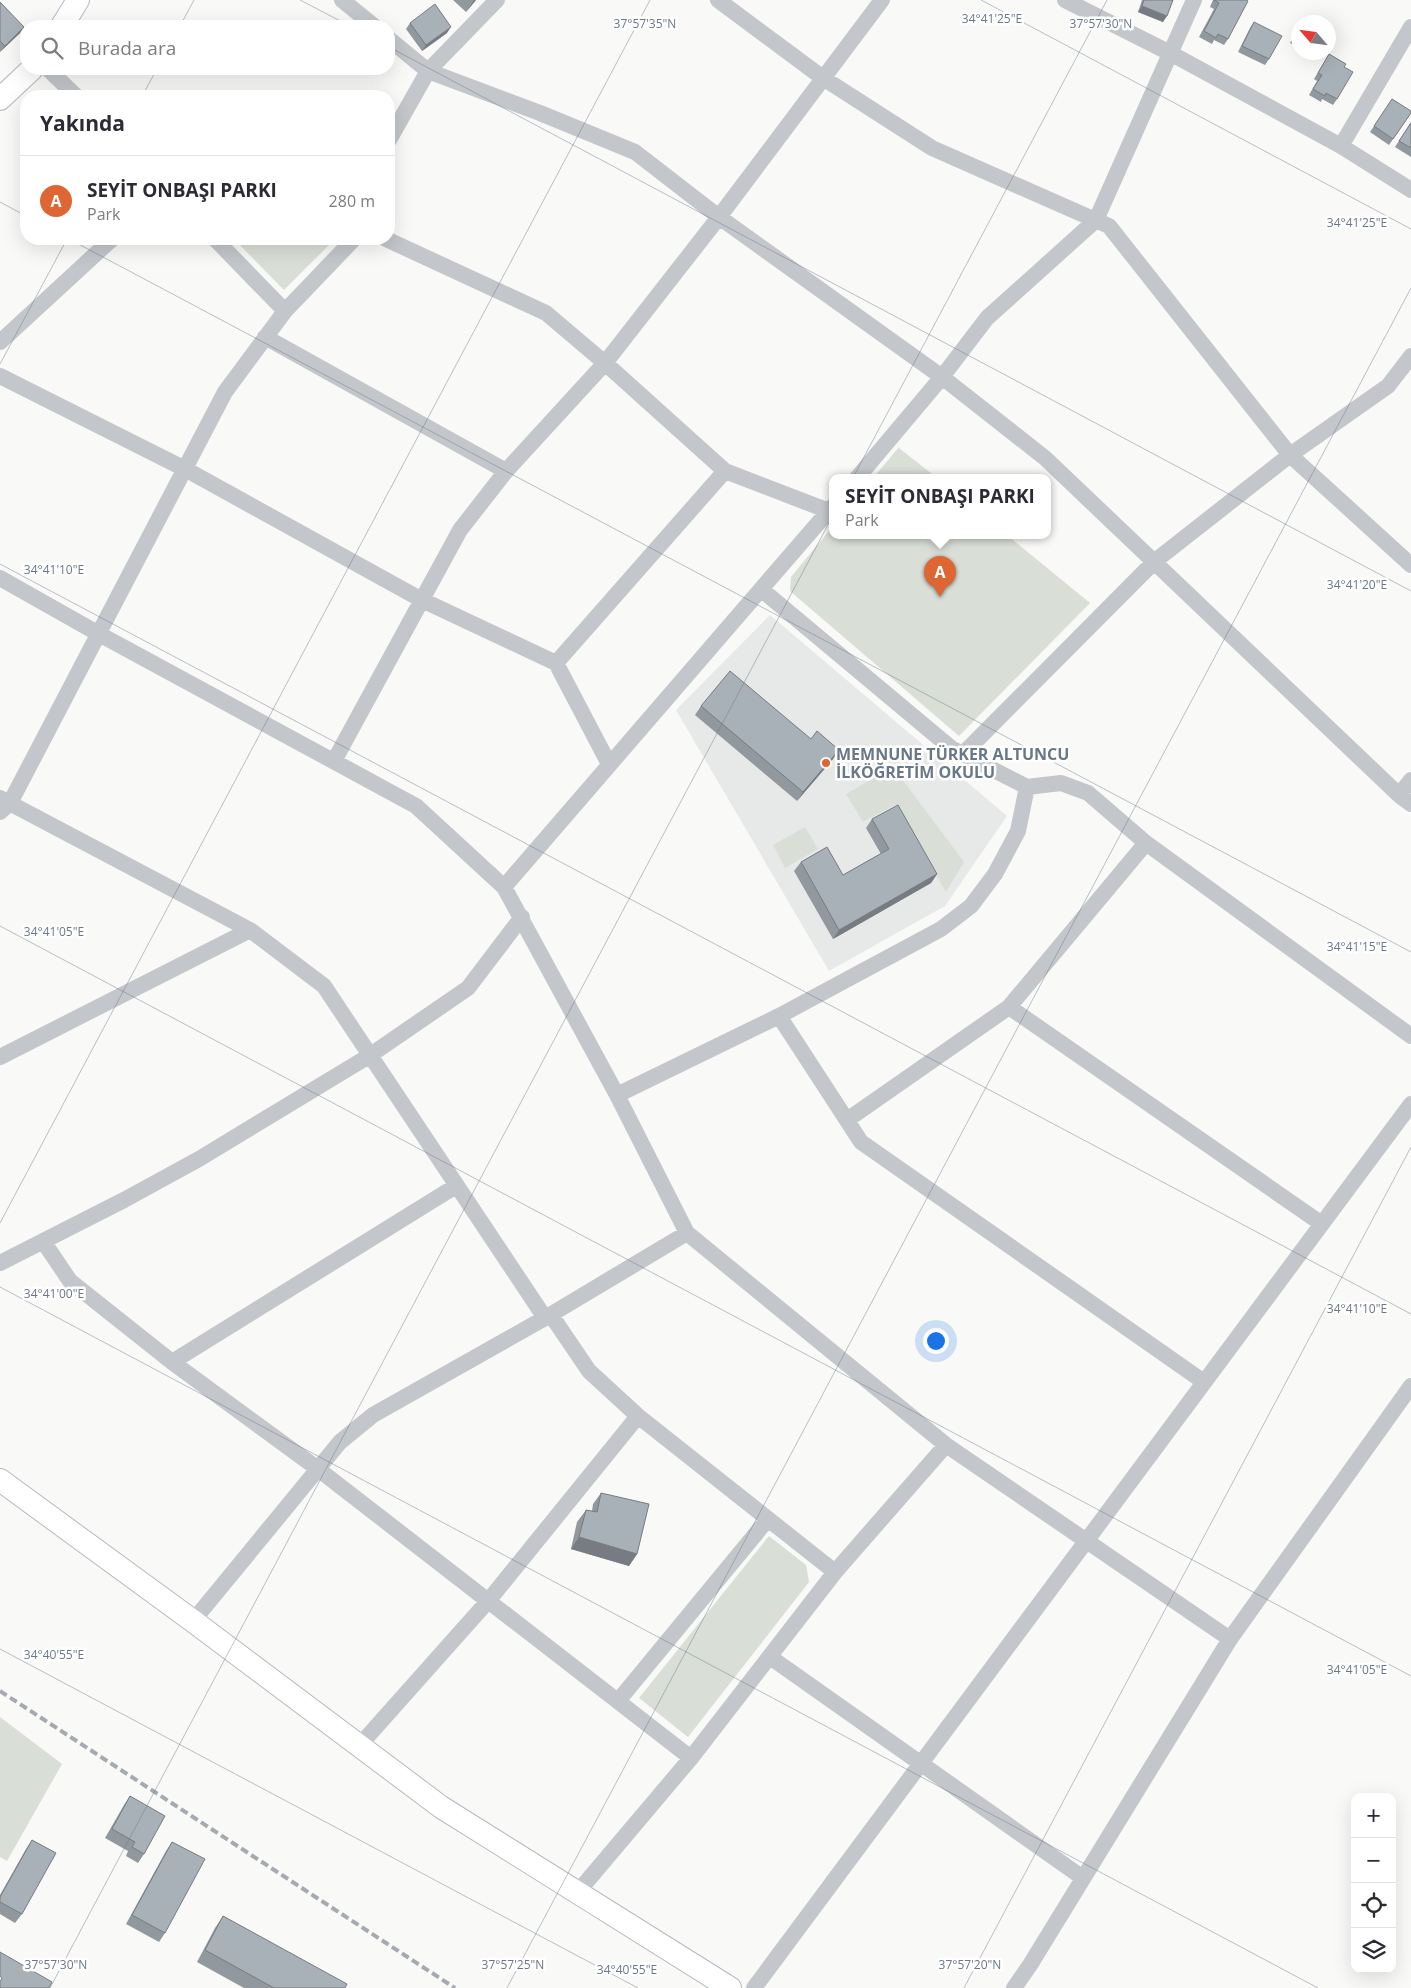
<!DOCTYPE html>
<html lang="tr">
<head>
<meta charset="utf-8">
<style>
	:root { --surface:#fff; --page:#f7f7f7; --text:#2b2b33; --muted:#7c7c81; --line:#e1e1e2; --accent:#de6632 }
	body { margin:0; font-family:"Open Sans",sans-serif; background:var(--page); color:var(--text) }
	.controls { position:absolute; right:15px; bottom:15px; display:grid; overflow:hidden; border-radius:10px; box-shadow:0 5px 20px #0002 }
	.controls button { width:45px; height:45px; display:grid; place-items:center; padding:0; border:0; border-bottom:1px solid var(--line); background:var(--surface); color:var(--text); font:25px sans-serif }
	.compass { position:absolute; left:1291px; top:15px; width:45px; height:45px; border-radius:50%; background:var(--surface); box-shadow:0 5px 20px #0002; rotate:298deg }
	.you { position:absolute; left:935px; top:1340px; width:18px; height:18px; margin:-12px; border:4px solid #fff; border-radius:50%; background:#1a73e8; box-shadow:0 0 0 8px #1a73e833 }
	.badge { display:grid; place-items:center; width:32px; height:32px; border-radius:50%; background:var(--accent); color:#fff; font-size:16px; font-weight:700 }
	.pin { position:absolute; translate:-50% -41px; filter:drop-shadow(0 1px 2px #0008) }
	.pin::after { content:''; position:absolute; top:26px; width:18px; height:15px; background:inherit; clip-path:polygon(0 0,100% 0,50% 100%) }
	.popup { position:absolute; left:829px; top:474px; width:222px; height:65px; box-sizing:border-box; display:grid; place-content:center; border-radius:10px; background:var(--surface); filter:drop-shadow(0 1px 4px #0005); font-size:16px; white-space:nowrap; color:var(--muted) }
	.popup b { font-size:19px; color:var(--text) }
	.popup::after { content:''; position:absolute; left:50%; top:100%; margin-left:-10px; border:10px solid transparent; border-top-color:var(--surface) }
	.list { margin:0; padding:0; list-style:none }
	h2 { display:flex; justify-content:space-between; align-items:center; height:65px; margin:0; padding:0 20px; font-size:21px }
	h2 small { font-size:16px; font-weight:400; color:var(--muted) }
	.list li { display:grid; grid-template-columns:32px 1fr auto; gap:15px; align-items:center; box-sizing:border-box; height:90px; padding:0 20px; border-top:1px solid var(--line) }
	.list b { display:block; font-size:19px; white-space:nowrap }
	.list p { margin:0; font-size:16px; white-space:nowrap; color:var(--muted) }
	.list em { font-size:16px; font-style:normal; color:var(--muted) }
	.icon { flex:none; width:28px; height:28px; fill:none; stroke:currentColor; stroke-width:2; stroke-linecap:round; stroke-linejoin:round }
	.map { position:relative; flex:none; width:1411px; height:1988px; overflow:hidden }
	.search { position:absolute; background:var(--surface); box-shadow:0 5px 20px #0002; left:20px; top:20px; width:375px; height:55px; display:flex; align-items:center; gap:12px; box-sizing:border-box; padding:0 18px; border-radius:20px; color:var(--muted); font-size:19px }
	.panel { position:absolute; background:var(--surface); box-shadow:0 5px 20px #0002; left:20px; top:90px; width:375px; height:155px; border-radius:20px }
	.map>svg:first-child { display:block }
</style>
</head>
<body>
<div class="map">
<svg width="1411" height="1988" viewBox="0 0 1411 1988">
	<rect width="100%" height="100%" fill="#f9f9f7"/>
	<path fill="#e7e8e8" d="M770,615L1007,816L945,906L829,971L676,710Z"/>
	<path fill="#d9ded6" d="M234,239H335L284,290Z
		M899,447V448L937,478H873Z
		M832,527V536H1008L1090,603L959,736L790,591L791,577Z
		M893,767L964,862L946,892L895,805L863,822L846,794Z
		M805,827L818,849L785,868L773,845Z
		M769,1536L806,1565L809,1582L688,1737L639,1698Z
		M0,1717L62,1764L7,1861L0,1857Z"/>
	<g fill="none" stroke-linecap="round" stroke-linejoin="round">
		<defs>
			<path id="secondary" d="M62,26L78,0
				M0,99L32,69
				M0,1480L193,1621L441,1807L730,1988"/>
		</defs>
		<use href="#secondary" stroke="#b5babf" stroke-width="24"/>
		<path stroke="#c3c6ca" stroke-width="16" d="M342,0L374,26
			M718,0L823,78L932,148L1109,226L1290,455L1411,565
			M1065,0L1170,53L1341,146L1411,190
			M389,39L428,71L540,113L635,152L719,217L942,377L1045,458L1399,795L1411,804
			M48,69L76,96
			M389,140L428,71L497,0
			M1341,146L1411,27
			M215,239L285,311L354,239
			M386,239L546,313L605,363L719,217L882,0
			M265,337L506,471L605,363L725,471
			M0,342L112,239
			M0,376L185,469L422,600L556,663L609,764
			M857,478L942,377L987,318L1096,220L1194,0
			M0,578L99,634L416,806L504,887L617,1095L687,1233L946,1445L1230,1639
			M762,590L951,748L1027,787L1061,783L1088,793L1146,843
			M556,663L725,471L829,511
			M963,754L1155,561L1290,455L1388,386L1411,356
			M334,761L460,530L506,471
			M1399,795L1411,780
			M0,798L250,930
			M0,812L10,803L225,392L285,311
			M504,887L832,507
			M1009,1007L1322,1224
			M779,1016L941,929L971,906L995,874L1018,831L1027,787
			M0,1057L250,930L324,986L545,1318
			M617,1095L779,1016L861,1142L1204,1382
			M847,1120L1009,1007L1146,843L1411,1036
			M43,1241L70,1281L172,1362L318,1469L691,1758
			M0,1263L124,1200L199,1159L369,1056L468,988L522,917
			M551,1315L589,1371L638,1416L835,1572
			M172,1362L456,1186
			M193,1621L340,1442L373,1415L545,1318L687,1233
			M770,1657L1083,1878
			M618,1701L768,1519
			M359,1746L489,1600L638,1416
			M577,1893L691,1758L835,1572L946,1445
			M754,1988L1411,1104
			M1014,1988L1030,1965L1230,1639L1411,1386"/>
		<use href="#secondary" stroke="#fff" stroke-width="22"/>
		<path stroke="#a4aab0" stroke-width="4" stroke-dasharray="8 4" stroke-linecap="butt" d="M0,1691L455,1988"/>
	</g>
	<path fill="#91989e" d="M453,0H476L466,12Z
		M1142,0H1173L1163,22L1138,12Z
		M1213,0H1246L1228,39L1224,45L1214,40L1212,44L1199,37L1214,9L1210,7Z
		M0,2L20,33L0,52Z
		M1254,22L1269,59L1265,65L1238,52L1250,28Z
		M410,23L447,33L422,51L406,29Z
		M1298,28V48L1290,43Z
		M1307,52H1315L1313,56Z
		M1329,54L1344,67L1337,99L1333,105L1322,99L1321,102L1309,95L1317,81L1314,79Z
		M1392,99L1411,113L1389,145L1370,132Z
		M1411,122V157L1395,147Z
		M701,706L833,759L797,801L695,715Z
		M872,819L937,874L931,883L833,939L794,871L801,862L843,875L881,854L866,828Z
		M601,1493L637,1554L629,1566L571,1549L577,1522L586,1510L592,1511L593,1504Z
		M130,1796L144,1854L138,1863L126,1856L128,1851L105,1838L124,1805Z
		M32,1840L22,1914L15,1923L0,1914V1895L26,1849Z
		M172,1842L165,1933L159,1942L126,1924L166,1851Z
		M223,1916L345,1988H244L197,1962L215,1928Z"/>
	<path fill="#767c81" d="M474,0H476L466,12Z
		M1142,6L1167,16L1163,22L1138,12Z
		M24,27L20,33L0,52L5,46Z
		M451,27L447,33L422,51L426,45Z
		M839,750L833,759L797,801L803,792Z
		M937,874L931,883L833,939L839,930Z
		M579,1537L637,1554L629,1566L571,1549Z"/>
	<path fill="#a9b1b8" stroke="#767c81" d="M1144,0H1173L1167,16L1142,6Z
		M1214,0H1246L1248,1L1228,39L1218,34L1216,38L1204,31L1219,3Z
		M0,2L24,27L5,46L0,41Z
		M435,4L451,27L426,45L410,23Z
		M1254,22L1282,36L1269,59L1242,46Z
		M1298,29V40L1294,37Z
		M1329,54L1346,64L1344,67L1353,72L1337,99L1326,93L1325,96L1313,89L1322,75L1318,73Z
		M1392,99L1411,111V113L1393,139L1374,126Z
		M1411,123V148L1399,141Z
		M730,671L811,739L817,731L839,750L803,792L701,706Z
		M898,805L937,874L839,930L801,862L827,847L843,875L889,849L872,819Z
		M601,1493L649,1504L637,1554L579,1537L586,1510L597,1512Z
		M130,1796L165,1816L144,1854L132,1847L135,1842L112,1829Z
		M32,1840L56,1853L22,1914L0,1902V1897Z
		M172,1842L205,1859L165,1933L132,1915Z
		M223,1916L347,1984L345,1988H274L205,1950Z
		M0,1952L52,1982L49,1988H0V1982L2,1978L0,1976Z"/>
	<path fill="none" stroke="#697887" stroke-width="1" stroke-opacity="0.45" d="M300,0L350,26M981,0L1411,229M180,26L194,0M389,47L1411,591M142,96L157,69M0,202L26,216M69,239L1411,952M0,364L67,239M0,564L1411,1314M0,926L1411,1676M0,1223L650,0M0,1287L1318,1988M0,1649L638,1988M50,1988L1107,0M507,1988L1411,288M964,1988L1411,1147"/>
	<circle fill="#de6632" stroke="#fff" stroke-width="2" cx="826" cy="763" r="5"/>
	<g text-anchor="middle" stroke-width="5" stroke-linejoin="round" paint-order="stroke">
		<g font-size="16" font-weight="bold" fill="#697887" stroke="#fff" text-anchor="start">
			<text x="836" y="760">MEMNUNE TÜRKER ALTUNCU<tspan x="836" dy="18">İLKÖĞRETİM OKULU</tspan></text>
		</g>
	</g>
	<g font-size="12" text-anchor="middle" fill="#697887" stroke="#fff" stroke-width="5" stroke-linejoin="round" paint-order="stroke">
		<text x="992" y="23">34°41'25"E</text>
		<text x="645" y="28">37°57'35"N</text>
		<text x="1101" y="28">37°57'30"N</text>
		<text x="1357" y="227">34°41'25"E</text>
		<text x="54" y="574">34°41'10"E</text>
		<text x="1357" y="589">34°41'20"E</text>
		<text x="54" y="936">34°41'05"E</text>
		<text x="1357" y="951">34°41'15"E</text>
		<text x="54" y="1298">34°41'00"E</text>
		<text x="1357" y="1313">34°41'10"E</text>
		<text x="54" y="1659">34°40'55"E</text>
		<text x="1357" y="1674">34°41'05"E</text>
		<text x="56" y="1969">37°57'30"N</text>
		<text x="513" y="1969">37°57'25"N</text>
		<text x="970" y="1969">37°57'20"N</text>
		<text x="627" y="1974">34°40'55"E</text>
	</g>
</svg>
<div class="controls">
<button>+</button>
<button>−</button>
<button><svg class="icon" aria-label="locate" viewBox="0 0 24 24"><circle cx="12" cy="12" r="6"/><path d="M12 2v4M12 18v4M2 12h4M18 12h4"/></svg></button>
<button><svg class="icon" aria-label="layers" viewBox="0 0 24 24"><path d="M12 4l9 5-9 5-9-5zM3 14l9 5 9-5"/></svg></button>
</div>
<svg class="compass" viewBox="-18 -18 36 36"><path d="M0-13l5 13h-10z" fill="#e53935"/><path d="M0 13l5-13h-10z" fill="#7c7c81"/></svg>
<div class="you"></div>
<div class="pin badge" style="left:940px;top:597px">A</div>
<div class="popup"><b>SEYİT ONBAŞI PARKI</b>Park</div>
<div class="search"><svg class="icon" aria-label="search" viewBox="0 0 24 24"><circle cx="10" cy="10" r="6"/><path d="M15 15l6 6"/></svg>Burada ara</div>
<section class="panel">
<h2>Yakında<small></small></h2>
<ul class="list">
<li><span class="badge">A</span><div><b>SEYİT ONBAŞI PARKI</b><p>Park</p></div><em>280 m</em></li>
</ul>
</section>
</div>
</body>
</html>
